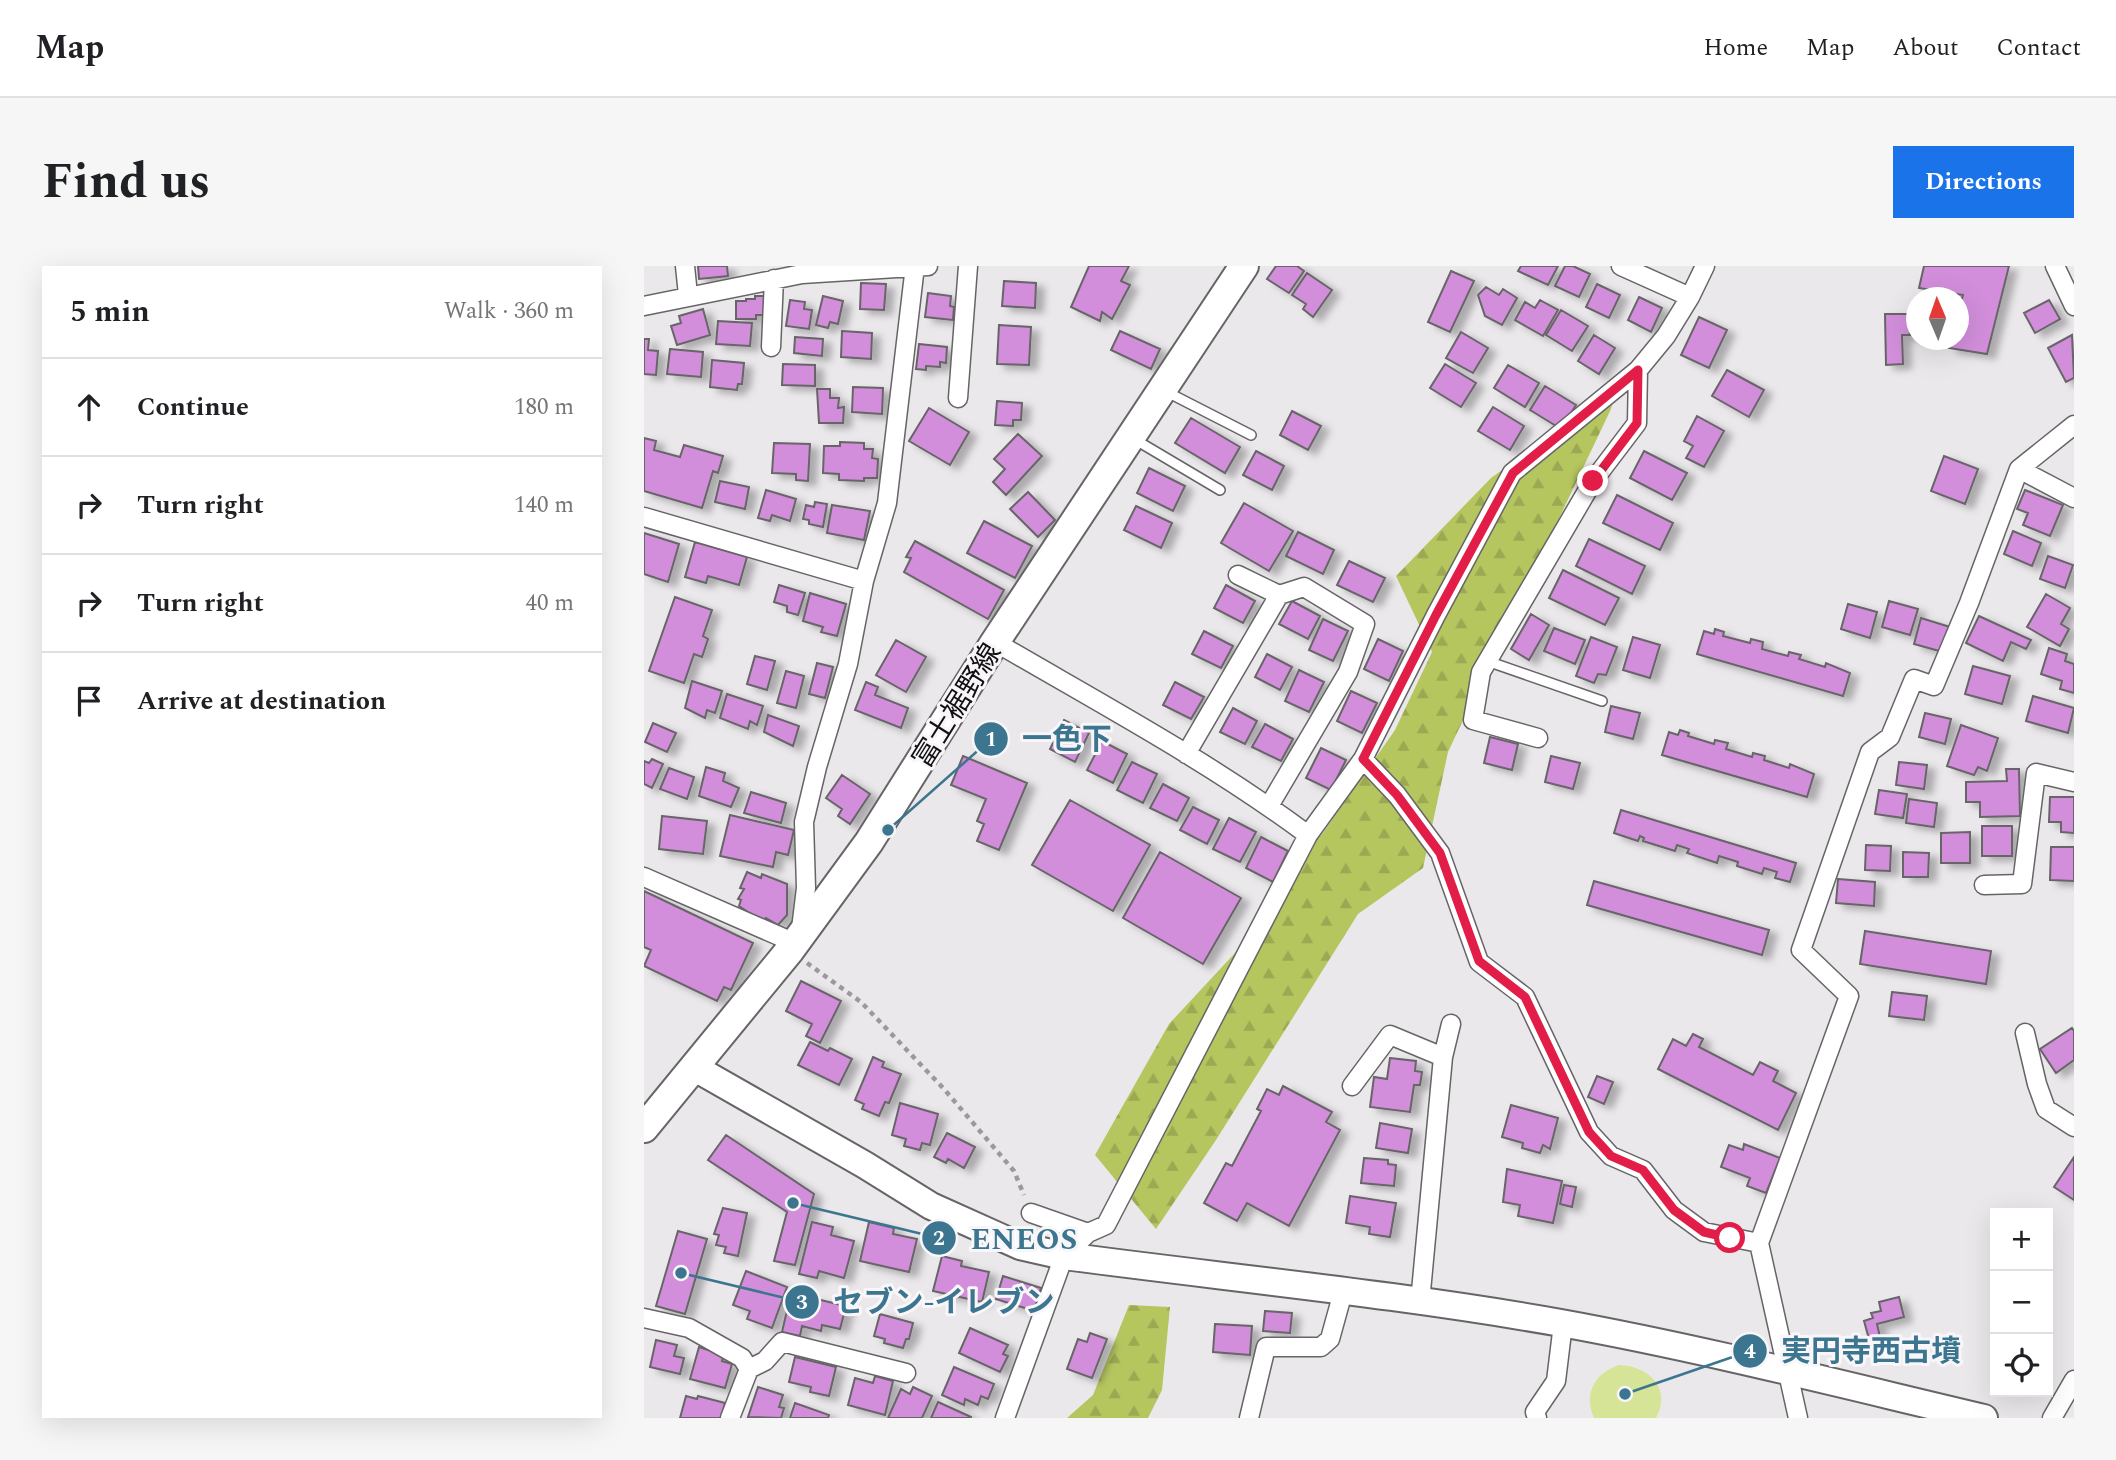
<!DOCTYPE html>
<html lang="en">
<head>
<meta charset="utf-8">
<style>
	:root { --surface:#fff; --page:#f6f6f6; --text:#202124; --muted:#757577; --line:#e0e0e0; --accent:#1a73e8 }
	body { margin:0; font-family:Spectral,"Noto Sans JP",serif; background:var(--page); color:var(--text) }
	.controls { position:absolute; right:21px; bottom:21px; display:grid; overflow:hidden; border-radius:0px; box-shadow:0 7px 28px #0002 }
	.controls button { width:63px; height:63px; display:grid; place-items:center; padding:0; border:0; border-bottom:2px solid var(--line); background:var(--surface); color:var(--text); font:35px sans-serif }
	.compass { position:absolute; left:1262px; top:21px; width:63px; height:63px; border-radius:50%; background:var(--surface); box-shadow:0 7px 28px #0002; rotate:358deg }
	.stop { position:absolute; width:21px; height:21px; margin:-16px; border:5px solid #e11d48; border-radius:50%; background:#fff }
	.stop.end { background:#e11d48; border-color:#fff; box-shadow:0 2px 7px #0008 }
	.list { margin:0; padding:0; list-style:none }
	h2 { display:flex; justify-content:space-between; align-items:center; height:91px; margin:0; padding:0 28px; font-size:30px }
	h2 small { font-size:23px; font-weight:400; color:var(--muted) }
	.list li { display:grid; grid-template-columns:46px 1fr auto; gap:21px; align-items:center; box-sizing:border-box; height:98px; padding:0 28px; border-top:2px solid var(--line) }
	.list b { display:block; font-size:26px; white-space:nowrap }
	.list em { font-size:23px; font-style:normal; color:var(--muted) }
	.icon { flex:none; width:38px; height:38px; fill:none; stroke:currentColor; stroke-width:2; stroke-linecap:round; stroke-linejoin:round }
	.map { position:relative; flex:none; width:1430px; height:1152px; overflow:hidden; border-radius:0px }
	header { display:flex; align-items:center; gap:42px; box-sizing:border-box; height:98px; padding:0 35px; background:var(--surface); border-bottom:2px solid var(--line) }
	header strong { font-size:33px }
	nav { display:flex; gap:38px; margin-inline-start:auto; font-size:24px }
	.intro { display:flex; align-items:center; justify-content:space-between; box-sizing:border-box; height:168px; padding:0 42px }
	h1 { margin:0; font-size:49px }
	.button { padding:18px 32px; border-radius:0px; background:var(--accent); color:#fff; font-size:24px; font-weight:700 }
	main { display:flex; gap:42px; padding:0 42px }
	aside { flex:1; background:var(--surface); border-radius:0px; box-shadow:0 7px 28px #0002 }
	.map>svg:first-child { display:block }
</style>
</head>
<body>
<header>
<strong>Map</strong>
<nav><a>Home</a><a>Map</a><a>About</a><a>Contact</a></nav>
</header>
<div class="intro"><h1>Find us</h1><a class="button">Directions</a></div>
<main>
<aside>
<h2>5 min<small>Walk · 360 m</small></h2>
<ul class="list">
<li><svg class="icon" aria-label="ahead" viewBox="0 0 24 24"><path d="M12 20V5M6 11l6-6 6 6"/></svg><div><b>Continue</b></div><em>180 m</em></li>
<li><svg class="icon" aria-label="right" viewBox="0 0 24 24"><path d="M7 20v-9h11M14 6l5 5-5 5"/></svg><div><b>Turn right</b></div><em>140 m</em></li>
<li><svg class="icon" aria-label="right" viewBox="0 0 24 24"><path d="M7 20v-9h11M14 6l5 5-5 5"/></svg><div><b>Turn right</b></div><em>40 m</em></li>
<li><svg class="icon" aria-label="arrive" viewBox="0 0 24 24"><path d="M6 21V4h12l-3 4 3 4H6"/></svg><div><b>Arrive at destination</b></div></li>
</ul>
</aside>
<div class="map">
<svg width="1430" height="1152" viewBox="0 0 1430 1152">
	<defs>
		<pattern id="forest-firs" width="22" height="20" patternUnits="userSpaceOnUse" patternTransform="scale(1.75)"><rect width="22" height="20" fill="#b5c65f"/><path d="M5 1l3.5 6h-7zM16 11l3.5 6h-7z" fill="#9ba952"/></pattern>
		<filter id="shadow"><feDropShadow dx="8" dy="4.5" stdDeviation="3.5" flood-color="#0004"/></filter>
	</defs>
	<rect width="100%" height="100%" fill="#ebe8eb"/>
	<path fill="#d5e496" d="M975,1099C1005,1100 1028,1122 1012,1152H950C939,1127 951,1107 975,1099Z"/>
	<path fill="url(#forest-firs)" d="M973,121L967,143L804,486L779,602L714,648L572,874L512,963L451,889L525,758L617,659L616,641L679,567L751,464L788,386L752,310L847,212Z
		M485,1039L526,1041L518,1124L504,1152H423L449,1129Z"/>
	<path fill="#d28edb" stroke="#676568" stroke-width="2" filter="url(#shadow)" d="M54,0H83L84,10L55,13Z
		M445,0H485L477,15L486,19L468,53L458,46L456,55L427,41Z
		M632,0H653L660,5L645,27L623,13Z
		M877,0H914L904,19L874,5Z
		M921,0H929L946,8L935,31L911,20Z
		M1280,0H1365L1343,88L1305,82L1307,74H1314V46L1319,29L1275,22Z
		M807,5L830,15L806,66L784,56Z
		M663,7L688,24L669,51L659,43L662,38L648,29Z
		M360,15L392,17L391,42L358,40Z
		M217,17L242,18L240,44L216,43Z
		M953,18L976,29L965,52L942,41Z
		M842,21L855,29L859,23L873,32L858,59L841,50L834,29Z
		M284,27L307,30L306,40L310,41L309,54L281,51Z
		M111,30H121V49H112V53H92V35H102V33H111Z
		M179,30L199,35L194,58L186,56L184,62L172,59Z
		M995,31L1018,42L1007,66L984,54Z
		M146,34L161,36L160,43L168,44L165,63L142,60Z
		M896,34L914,44L899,70L871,54L881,36L891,42Z
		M1405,34L1416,53L1391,67L1380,47Z
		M59,43L66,69L33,79L27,60L37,57L35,50Z
		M917,44L944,60L928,85L902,69Z
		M1241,48H1265L1266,69H1258L1259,98L1242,99Z
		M1055,51L1083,64L1065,102L1037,89Z
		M74,55L108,57L106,80L72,78Z
		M355,59L387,61L385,99L353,98Z
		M198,65L228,67L227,93L197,91Z
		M476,65L516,83L507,103L467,84Z
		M817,66L844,82L829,107L802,92Z
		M950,69L971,82L955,108L934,95Z
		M1428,69L1430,112L1422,116L1404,82Z
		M151,71L179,73L178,90L150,87Z
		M0,73H5L4,84L14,85L12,109L0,108Z
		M275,78L303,81L302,97L296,96V101L282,100V104L272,103Z
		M26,83L59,86L57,111L23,108Z
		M68,94L100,97L98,118H94L93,124L66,121Z
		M139,98L171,99V120L138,119Z
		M801,98L832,117L817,141L786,122Z
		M864,99L895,117L881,141L850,122Z
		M1083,104L1120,124L1105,151L1068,130Z
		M901,120L932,139L917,163L886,144Z
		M209,121L239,122L238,148L208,146Z
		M173,123H186V132H195L194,142L200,141L199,157H175Z
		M353,135L378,137L377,154H369V160L351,159Z
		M849,141L880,160L866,184L834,165Z
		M285,142L325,166L306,199L265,175Z
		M648,145L677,160L664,184L636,169Z
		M1053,150L1080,165L1060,201L1042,192L1049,180L1040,175Z
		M547,152L596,181L581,207L531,177Z
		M374,168L398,190L362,229L349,216L361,203L350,193Z
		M0,172L12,175L10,184L36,191L40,179L79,190L74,207L69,205L58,242L0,225Z
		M196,176L220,177V183H229L228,192L234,193L233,212H220V215L195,214V208L179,207L180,180H196Z
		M130,177L166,178L164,215L152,214V208L128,207Z
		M612,185L640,200L628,224L599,209Z
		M1000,185L1043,207L1028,234L986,212Z
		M1300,190L1334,203L1321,238L1287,225Z
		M505,202L541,220L529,245L493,227Z
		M76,215L105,221L101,243L71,236Z
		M122,224L152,233L146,255L128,249L126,255L114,252Z
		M1381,224L1419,239L1406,270L1379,259L1384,247L1373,243Z
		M384,226L411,254L394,271L366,243Z
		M973,229L1029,257L1016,284L959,257Z
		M171,236L183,238L179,261L165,258V254L159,253L162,239L170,241Z
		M600,237L649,265L625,305L577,277Z
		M188,239L226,245L220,274L183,267Z
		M492,240L528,257L517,282L480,264Z
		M340,255L388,280L371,312L323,287Z
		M1369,265L1397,277L1388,300L1360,288Z
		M654,266L690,284L679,308L642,290Z
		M0,267L35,278L24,316L0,308Z
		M945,273L1001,300L988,328L932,300Z
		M271,275L360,324L344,353L260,306L267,292L262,291Z
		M51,276L103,291L95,319L64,310L62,317L41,311Z
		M1404,290L1429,299L1421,322L1396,313Z
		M705,295L741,312L729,336L693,319Z
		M919,304L975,332L961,359L905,332Z
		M135,319L161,327L154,349L143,346V340L130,336Z
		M582,319L611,335L599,357L570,342Z
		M166,327L202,338L193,370L177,366L179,361L159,355Z
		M1402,328L1426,342L1417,358L1425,363L1416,380L1383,361Z
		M31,331L68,344L59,370L64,373L58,391L50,388L40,417L5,405Z
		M648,335L676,350L664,373L635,358Z
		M1245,335L1274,343L1266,369L1238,361Z
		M1204,338L1233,346L1226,372L1197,363Z
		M887,348L905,359L885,394L867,383Z
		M1335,350L1387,374L1382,383L1367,376L1359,395L1322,377Z
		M1277,352L1306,361L1299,386L1270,378Z
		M679,353L704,365L689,395L665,384Z
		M910,362L941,374L931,398L900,385Z
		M1071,363L1080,366L1079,370L1106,377L1107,373L1119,376L1118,383L1144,390L1145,386L1157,389L1155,393L1181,401L1182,397L1206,407L1199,430L1053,388L1060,365L1070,368Z
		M560,365L589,380L577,402L548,388Z
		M947,371L973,381L962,409L954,408L950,417L932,410Z
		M989,371L1016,379L1006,412L979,404Z
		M734,373L759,385L745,415L720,403Z
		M252,374L282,391L262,426L232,409Z
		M1405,382L1423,388L1421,395L1430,398V427L1416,423L1418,415L1397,408Z
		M623,388L648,401L636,424L611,411Z
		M111,390L131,395L123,424L103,418Z
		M173,397L189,401L181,432L165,428Z
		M1329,400L1366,410L1358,438L1321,428Z
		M655,404L680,416L665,446L641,435Z
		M142,405L160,410L152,442L133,437Z
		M48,415L78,425L71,447L63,444L61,452L41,442Z
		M222,416L234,421L231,429L264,442L257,462L211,444Z
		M531,416L560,431L547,453L519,439Z
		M707,425L733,437L718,467L693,455Z
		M83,428L119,440L113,459L106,455L104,463L76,452Z
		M1389,430L1430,442L1424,467L1382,455Z
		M967,440L996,447L989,473L961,466Z
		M589,442L613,455L601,478L576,466Z
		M1281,447L1307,453L1301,478L1275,471Z
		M124,449L155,460L149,480L120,466Z
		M420,454L445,467L431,496L406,483Z
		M9,457L32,467L23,486L1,476Z
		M621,458L649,473L637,495L608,481Z
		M1317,459L1354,472L1343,505L1334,501L1330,509L1303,500Z
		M1036,464L1045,467L1044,470L1070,478L1071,474L1084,477L1082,483L1108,491L1109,487L1121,490L1120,494L1145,502L1146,498L1170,508L1163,531L1018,489L1025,466L1034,469Z
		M846,471L874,478L868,504L840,497Z
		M458,475L483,488L469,517L443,504Z
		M677,482L702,494L687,524L662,512Z
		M319,490L383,517L355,584L333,575L340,558L333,555L342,533L307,519Z
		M907,490L936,497L929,523L901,516Z
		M8,493L19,498L8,522L0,518V495L5,497Z
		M488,496L513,508L499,537L473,524Z
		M1255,496L1283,499L1280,523L1252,519Z
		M62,501L81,507L79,515L95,522L87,541L55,530Z
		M25,502L50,511L43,533L16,523Z
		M1362,503H1375L1376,550L1336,551V536H1322V516L1363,515Z
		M198,509L226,528L206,558L194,550L198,543L182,532Z
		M519,518L545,532L533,555L506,542Z
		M1235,524L1263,528L1259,552L1231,548Z
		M107,526L142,537L137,557L100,547Z
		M1406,531H1430V567L1417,566V556H1405Z
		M1265,533L1293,537L1290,561L1262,557Z
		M426,534L506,579L469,645L388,599Z
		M549,541L575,554L563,578L536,564Z
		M977,544L1152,597L1146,616L1131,612L1133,606L1120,602L1118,608L1093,600L1094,596L1075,590L1073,597L1043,587L1045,583L1033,579L1031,585L999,575L1000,572L996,570L994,575L970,567Z
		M86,549L150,564L144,589L132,586L129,601L76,590Z
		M18,550L63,555L59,588L15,583Z
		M585,552L612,566L596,596L569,583Z
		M1338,560H1368V590H1338Z
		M1326,566V597H1297V567Z
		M617,571L644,585L629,616L602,602Z
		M1222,579L1247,580L1246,605L1221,604Z
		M1407,581H1430V615L1406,614Z
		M516,586L597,632L559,698L479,652Z
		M1259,586L1285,587L1284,611H1259Z
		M103,606L117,612L118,608L143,618V649L134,659L122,652L119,656L95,640L97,634L94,633L100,623L96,622Z
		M1194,613L1231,616L1230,640L1192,637Z
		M950,615L1125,664L1118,689L943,639Z
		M0,625L109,677L87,724L80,721L73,735L0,700L7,684L0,681Z
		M1221,665L1347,685L1342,718L1216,698Z
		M157,715L197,735L176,777L162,770L168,758L142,745Z
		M1248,726L1283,730L1280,754L1245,750Z
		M1428,762L1430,765V794L1412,807L1396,783Z
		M1049,768L1059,773L1055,781L1109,809L1116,796L1134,805L1129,815L1152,827L1134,864L1014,803L1029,773L1042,780Z
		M166,776L184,785L186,782L208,793L195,819L154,799Z
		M229,791L240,796L238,801L257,808L245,837L241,836L235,850L218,843L220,838L211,834Z
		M746,792L772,795L771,805L778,806L776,819H770L766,846L726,841L730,811L743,813Z
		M953,810L969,816L960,838L944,831Z
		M639,820L688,846L682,856L696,864L645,960L603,937L593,955L560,937L582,897L588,900L617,845L613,843L623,823L635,829Z
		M256,837L294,848L286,879L278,877L276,884L260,880L262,873L248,869Z
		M867,839L914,852L906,883L899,879L896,887L878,882L879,877L858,871Z
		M736,857L768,863L764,887L732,882Z
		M303,867L331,881L320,902L304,893L302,897L290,891Z
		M82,869L170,928L151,999L130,995L143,946L64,894Z
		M1100,878L1136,892L1122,927L1103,920L1106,912L1077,901L1085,879L1099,884Z
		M1430,891V934L1410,921Z
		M720,892L744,894V898L752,899L750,920L717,917Z
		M863,903L918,915L909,957L874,950L876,939L859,936Z
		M920,919L932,921L928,941L916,938Z
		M706,930L752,937L746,971L725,968L726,961L702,957Z
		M79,942L103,947L94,990L80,987L82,981L72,979L75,969L70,968Z
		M168,956L189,961L187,969L210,975L200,1012L175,1005L173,1012L155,1008Z
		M225,956L250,962L249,968L273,973L265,1006L216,995Z
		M34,965L63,973L41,1048L12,1040Z
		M298,990L318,995L317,1000L345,1006L338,1036L289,1025Z
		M102,1005L143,1021L128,1062L103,1053L106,1045L89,1039Z
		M359,1010L397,1022L390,1045L352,1033Z
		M147,1027L202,1040L196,1063L178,1059L177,1065L158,1060L156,1070L138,1066Z
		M1255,1031L1260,1051L1233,1058L1236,1071L1225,1073L1220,1055L1229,1052L1227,1047L1237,1045L1235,1036Z
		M621,1045L648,1047L646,1067L619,1065Z
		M236,1048L269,1057L265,1073H262L259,1082L240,1077L241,1073L230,1070Z
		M571,1058L608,1060L606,1089L569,1086Z
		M326,1062L364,1079L359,1088L364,1090L356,1106L315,1087Z
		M446,1067L463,1073L448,1112L423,1103L434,1073L443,1076Z
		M12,1074L33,1079L30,1090L40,1092L36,1108L6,1101Z
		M55,1081L80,1089L78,1095L88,1098L81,1122L46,1113Z
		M151,1091L192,1101L185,1130L166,1126L167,1121L145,1116Z
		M310,1101L350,1118L344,1133L337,1130L334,1139L321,1133L320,1139L298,1129Z
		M231,1110L249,1115L241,1149L204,1139L211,1112L229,1117Z
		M114,1121L139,1129L135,1141L140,1142L137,1152L104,1151Z
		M269,1121L288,1130L278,1152H244L257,1123L266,1128Z
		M42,1130L53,1133L54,1130L81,1137L77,1152H36Z
		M294,1136L327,1151V1152H287Z
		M151,1137L185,1149L184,1152H146Z"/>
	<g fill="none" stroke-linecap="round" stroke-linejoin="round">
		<defs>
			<path id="lane" d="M521,125L607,169
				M490,173L576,224
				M843,395L958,435"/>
			<path id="street" d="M41,0L44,29
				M977,0L1046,31
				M1411,0L1430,40
				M0,40L158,8L284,0
				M127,81L130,13
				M314,132L324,0
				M1375,203L1430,232
				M0,251L220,315
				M594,309L635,329
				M351,376C457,438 566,496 664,569
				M894,472L829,454L837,406L949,215L993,157L994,104
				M542,488L635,329L660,321L721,358L704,406L625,540
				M719,493L753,529L796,587L835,696L881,731L945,866L967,890L999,904L1030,944L1060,966L1115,977
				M0,611L151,677
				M1340,619L1378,618L1392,507L1430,516
				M157,663L162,622L160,556L173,501L204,398L220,315L243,237L271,0
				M1381,767L1393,818L1402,843L1430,861
				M799,791L807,758
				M708,820L746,769L799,791L776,1036
				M387,947L444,967L462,959L664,569L719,493L792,349L868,207L994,104L1022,70L1046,31L1061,0
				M0,1052L45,1062L98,1092L105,1103
				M86,1152L105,1103L121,1095L138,1076L262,1107
				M361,1152L420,990L444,967
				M605,1152L622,1081H677L686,1073L699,1026
				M893,1152L891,1146L912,1115L919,1058
				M1154,1152L1115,977L1205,730L1157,684L1226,486L1246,471L1270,413L1290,420L1325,337L1375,203L1430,159
				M1408,1152L1430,1114"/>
			<path id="secondary" d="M51,802L221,899L287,940L376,980L420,990C586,1012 753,1028 917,1057C1060,1083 1200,1119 1340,1152"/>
			<path id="primary" d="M0,862L146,684L225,576L351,376L600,0"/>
		</defs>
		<use href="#lane" stroke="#676467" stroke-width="12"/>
		<use href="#street" stroke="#676467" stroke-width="21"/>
		<use href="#secondary" stroke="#676467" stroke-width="30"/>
		<use href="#primary" stroke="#676467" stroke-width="32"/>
		<path stroke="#9c999c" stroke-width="4.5" stroke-dasharray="5 5" stroke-linecap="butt" d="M163,697L217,736L300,823L370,905L380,929"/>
		<use href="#lane" stroke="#fff" stroke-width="9"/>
		<use href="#street" stroke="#fff" stroke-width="18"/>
		<use href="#secondary" stroke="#fff" stroke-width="26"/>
		<use href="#primary" stroke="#fff" stroke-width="28"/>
	</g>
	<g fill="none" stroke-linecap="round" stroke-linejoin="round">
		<path stroke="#e11d48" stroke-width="9" d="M949,215L993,157L994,104L869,207L792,349L719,493L753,529L796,587L835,695L881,731L945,866L967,890L999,904L1030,944L1060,966L1086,972"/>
	</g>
	<g text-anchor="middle" stroke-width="6" stroke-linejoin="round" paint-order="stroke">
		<g font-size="28" fill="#121112" stroke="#f8f6f9">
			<text transform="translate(312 439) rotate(-58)" y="10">富士裾野線</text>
		</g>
	</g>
	<path fill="none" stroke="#3c758f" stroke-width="2.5" d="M244 564L347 473M149 937L295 972M37 1007L158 1036M981 1128L1106 1085"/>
	<g fill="#3c758f" stroke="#f8f6f9" stroke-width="2.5">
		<circle cx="244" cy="564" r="7"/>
		<circle cx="149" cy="937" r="7"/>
		<circle cx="37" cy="1007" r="7"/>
		<circle cx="981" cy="1128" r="7"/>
		<circle cx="347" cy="473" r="18"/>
		<circle cx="295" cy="972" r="18"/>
		<circle cx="158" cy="1036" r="18"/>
		<circle cx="1106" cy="1085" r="18"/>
	</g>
	<g font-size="21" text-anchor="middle" font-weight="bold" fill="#fff">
		<text x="347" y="480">1</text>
		<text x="295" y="979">2</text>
		<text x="158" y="1043">3</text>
		<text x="1106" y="1092">4</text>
	</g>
	<g font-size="30" text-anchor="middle" font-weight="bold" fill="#3c758f" stroke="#f8f6f9" stroke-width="6" stroke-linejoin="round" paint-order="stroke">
		<text x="423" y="483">一色下</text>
		<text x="380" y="983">ENEOS</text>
		<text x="300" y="1046">セブン-イレブン</text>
		<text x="1227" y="1095">実円寺西古墳</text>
	</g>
</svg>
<div class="controls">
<button>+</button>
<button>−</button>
<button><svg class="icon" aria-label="locate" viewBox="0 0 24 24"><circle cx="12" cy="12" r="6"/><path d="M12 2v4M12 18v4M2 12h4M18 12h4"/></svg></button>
</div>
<svg class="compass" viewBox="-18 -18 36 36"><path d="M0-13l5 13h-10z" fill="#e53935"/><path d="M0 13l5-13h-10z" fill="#757577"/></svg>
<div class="stop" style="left:1086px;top:972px"></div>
<div class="stop end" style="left:949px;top:215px"></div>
</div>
</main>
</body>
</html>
